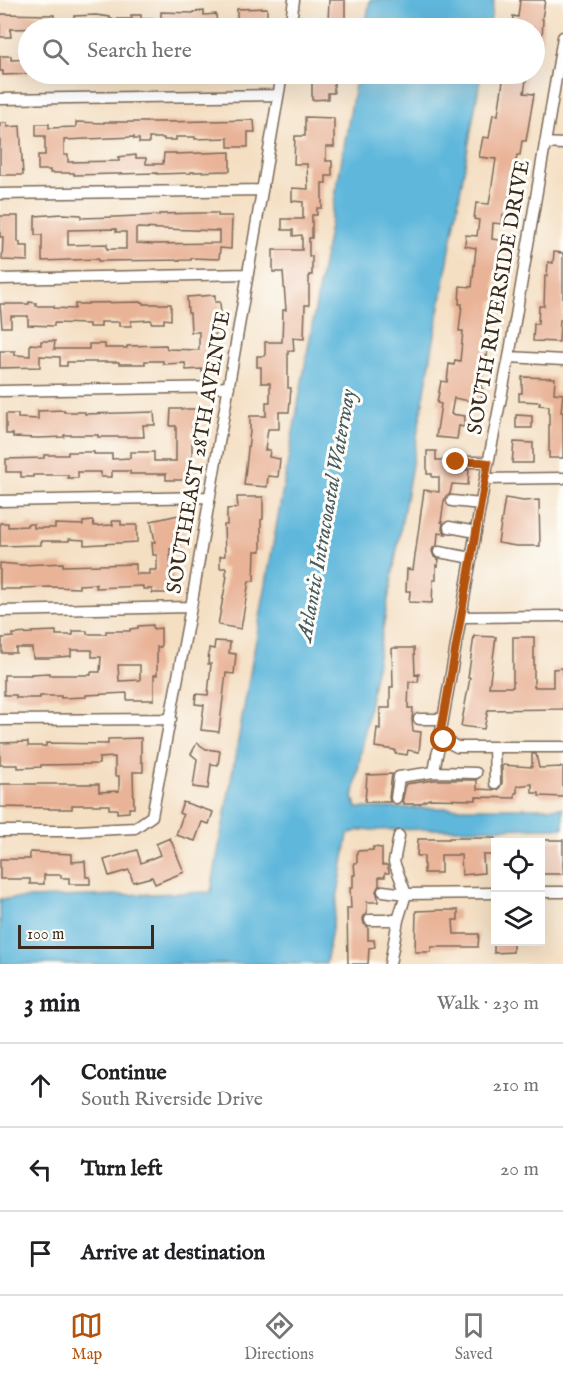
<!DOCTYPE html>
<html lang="en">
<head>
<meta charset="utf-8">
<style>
	:root { --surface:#fff; --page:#f2f2f2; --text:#202124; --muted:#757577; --line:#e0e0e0; --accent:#b45309 }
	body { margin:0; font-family:"IM FELL English",serif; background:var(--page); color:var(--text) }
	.controls { position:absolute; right:18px; bottom:18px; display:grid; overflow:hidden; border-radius:0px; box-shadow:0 6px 24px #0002 }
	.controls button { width:54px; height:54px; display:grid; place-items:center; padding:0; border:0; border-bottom:2px solid var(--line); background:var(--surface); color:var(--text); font:30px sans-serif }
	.scale { position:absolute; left:18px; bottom:15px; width:136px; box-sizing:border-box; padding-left:6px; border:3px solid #3b2a1e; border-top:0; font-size:16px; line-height:21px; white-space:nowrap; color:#3b2a1e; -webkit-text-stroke:4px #fdfcf7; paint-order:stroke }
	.stop { position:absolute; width:18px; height:18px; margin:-14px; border:4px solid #b45309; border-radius:50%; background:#fff }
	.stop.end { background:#b45309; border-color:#fff; box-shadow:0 2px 6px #0008 }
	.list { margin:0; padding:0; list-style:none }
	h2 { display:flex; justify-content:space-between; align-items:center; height:78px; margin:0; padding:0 24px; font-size:26px }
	h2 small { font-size:20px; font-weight:400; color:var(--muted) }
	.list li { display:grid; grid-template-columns:39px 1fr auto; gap:18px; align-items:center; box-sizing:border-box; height:84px; padding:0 24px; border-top:2px solid var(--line) }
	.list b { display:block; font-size:22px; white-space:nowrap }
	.list p { margin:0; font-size:20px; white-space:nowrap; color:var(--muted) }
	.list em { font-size:20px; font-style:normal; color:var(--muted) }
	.icon { flex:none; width:33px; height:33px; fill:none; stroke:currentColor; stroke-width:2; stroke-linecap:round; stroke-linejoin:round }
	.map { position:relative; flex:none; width:563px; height:964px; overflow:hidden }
	.search { position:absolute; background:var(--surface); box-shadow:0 6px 24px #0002; left:18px; right:18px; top:18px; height:66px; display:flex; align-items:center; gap:15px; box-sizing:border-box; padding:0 21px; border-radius:33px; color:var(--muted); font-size:22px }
	.sheet { height:330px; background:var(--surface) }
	nav { display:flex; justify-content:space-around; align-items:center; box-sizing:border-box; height:84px; border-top:2px solid var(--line); background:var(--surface); font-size:16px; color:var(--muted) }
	nav a { display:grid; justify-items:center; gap:3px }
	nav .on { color:var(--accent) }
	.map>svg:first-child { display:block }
</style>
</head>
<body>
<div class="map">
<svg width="563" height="964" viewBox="0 0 563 964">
	<rect width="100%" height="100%" fill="#fdfcf7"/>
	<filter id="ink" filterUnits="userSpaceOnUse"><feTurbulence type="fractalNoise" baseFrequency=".0167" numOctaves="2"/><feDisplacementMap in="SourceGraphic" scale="12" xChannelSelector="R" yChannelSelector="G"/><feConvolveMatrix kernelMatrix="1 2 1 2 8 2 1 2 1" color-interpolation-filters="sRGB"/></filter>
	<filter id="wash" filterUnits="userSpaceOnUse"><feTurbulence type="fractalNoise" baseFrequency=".008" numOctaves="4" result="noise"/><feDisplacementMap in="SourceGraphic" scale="24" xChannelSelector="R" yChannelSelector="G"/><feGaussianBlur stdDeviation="1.35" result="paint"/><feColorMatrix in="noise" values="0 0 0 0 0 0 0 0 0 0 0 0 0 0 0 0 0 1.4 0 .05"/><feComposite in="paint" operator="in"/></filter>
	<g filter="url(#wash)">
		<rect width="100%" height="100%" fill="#f4dfc3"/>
		<path fill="#5eb7db" stroke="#4c707c" stroke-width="1.5" d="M370,0H494L489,28H365Z
			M357,74H481L353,798L357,808H563V828L360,830L348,834L326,964H0V899L211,892Z"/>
		<g id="blocks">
			<path fill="#e9b397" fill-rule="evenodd" d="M329,0H345V22H328Z
				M520,0H545L542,19H543L542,40L538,56H534V28H512L513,16L518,17Z
				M267,8V28H237V9Z
				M204,11V15L216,14L217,28H74V16L96,15L110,17V19H132L131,15H141V19H161V12L193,13V12Z
				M0,14L54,15V28L10,29L11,37H0Z
				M0,56H11V60L28,59V74L3,75V71H0Z
				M312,74H334V93H328V99L312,100Z
				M504,74H527L524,93L534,94L526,141H522L520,155H517L508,206H510L509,215H503L502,224L493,223L492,239L507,241L505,252H502L500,274H495L494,289H497L496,301H492L487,357L485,356L481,388L483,389L481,403L454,398L451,414L465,416L464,427L459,426L457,439L436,437L441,404L437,403L441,381L447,382L449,364L454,365L455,360L460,361L463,331H459L462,304H459L460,286L472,287L476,248L465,246L466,235L477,236L479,220L474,219L476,203L489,204L496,159L479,157L483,137L489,138L493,114L498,115Z
				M305,117L334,118V147H326V161H332V176H326V183H322V208H317V215H312V238H309V256H312V275H309V305H305L304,339L293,338L294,351H288V388H291L289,412H279V429H268L265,450H270L269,457L280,459L278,477L268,476L267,487L244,485L250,431V416H266V402H270V383H261V367H257V356H265V342H282L283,310H286L283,272H273V250H302V235L293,236V230H282V219H303V202L292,201V188L308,189L307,164H294L295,136H305Z
				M254,120L255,132H248V147H228V138L195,139V137H176V140H164V138H149V143H139V139H134V137L64,140V155H68V162L119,161L118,157L136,155V158H146V164H163L164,153H176V154L230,152V171L191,172V173L157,174V173L74,175V173H50V170H38V155H45V136H36V124H49V128L76,127V122L104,123V122H165Z
				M0,123H7V127L20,126L23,175H0Z
				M202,213H218V216H232L231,249L220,248L219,259L191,258V260L98,261V259L42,261V235H35V216L62,214L81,215V218L115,217L159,215V214ZM136,228L219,231V243L153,244L136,243ZM116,229V232H126V249H107V244L68,245V230Z
				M0,216H18V242H20V246H28V261L2,260L3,237H0Z
				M554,252L563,253V320H560L559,342L533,341L534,324H538L539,306H544L545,276H547L548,262L553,263Z
				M215,295V302H220L221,316H215V345H210V372H202V369L186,370L185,363L163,364V361H145V364H119V362H67V366H60V357L40,356V367L0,368V351H15V355L30,356V344L41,345V341H55L54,349H89V344H105V348H127V346L166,345L167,349L199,350V332H191L190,313H188L187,297Z
				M29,302L36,303V306H54V308L75,309V304H88V303L143,302V304H171V320L164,319V323H151V320L131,321V326H119V322H101V327H89V324L54,323V326L28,325V316H11V327H2L0,304H29Z
				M522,377L555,378L554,393L563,394L561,412H563V458H549V406L539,405L540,402L519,401V393H522Z
				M171,409H197V427H192V480H166V474H130V471H112V477H101V472H78V478H68V475H33V477H21V472H6V459L44,458V455H68V452H94V454H112V459L130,458V452H154V461H176V426H170Z
				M64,410V412H85V414L154,412L155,425H143L144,437H98V435H64V437L39,438L13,437V434H6V414H18V418L38,419V411Z
				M516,415L532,416V428H516Z
				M514,442L533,443V463H512Z
				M427,451H436V460H449V465L453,469L469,470L468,485L452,484L450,494L446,496L444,501L441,522H443L442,529L446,534L438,533L437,545L433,548L432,551L434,557L439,560L438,566L436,565V580H433L432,603L409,602L410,591H406L407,569L413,570L424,490L439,492V477H432V474H427Z
				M237,497H263V519L261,520V551H255L254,581H249L241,629L218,625L227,576H226V568H220V556H225L224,525H227V509L238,508Z
				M505,498L523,501L539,500L540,546H516L498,543Z
				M179,515L182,532H179V549H170L171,570H173V593H152V589H143V586L96,588V584L79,585V588L51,587L21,588V589H0V563L22,565L63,563V566L136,564V574H150V570H157V555H153L152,542H155L151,521Z
				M93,521L94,526L113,525L112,521H121V525H137V542L84,545V540L69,539V541H41V545L0,546V523H8V527L27,526V524H34V528H55V524L83,525V522Z
				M153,625V629L161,628V647H157V675H154V700H127V693L86,695V697L61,698V696H40V698H16V695H4V675H31V674L50,673V675H91V672H100L101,657H92V650H71V656L48,658H33L32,648H16V653H2V638L13,637V634L32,633V632L56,631V635H73V631H87V634H106V631H130V629L138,628V626ZM118,665H140V680L119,681Z
				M474,636L496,637L489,687H513V637H534V687H553V669L563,668V709L488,710L484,729L461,726L470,678H468Z
				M215,641L230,642L229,653L236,654L234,674L226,673L219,732L201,730L204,705L195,704L196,694L208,695L211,664H208L209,648L214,649Z
				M392,648H414L415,675L419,674L418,682H409L408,708H413L412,720L413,731L421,732L419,752L408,750L407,755L395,753V750L375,747L377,728L380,729V708H390V687H393Z
				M141,738V762H143V772H133L134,808H129V812L117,813V809H109V805H72V809H49V808L0,807V784H99V792L119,791V776H115V757L99,758V764L41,765V767L18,768V765H0V743L28,742V746H46V743L108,744V739Z
				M197,743L206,749L220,751L218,765L211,764L208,789L193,787L197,759L191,754Z
				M532,754H536L539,768L563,767V797L539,796V793H532V784L517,786V793H515V798L476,797V800L429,799L419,804H404V802H402L406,784L434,780H477V789L498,790L502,783V765L532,767Z
				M392,774L389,797L390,802H365L367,775Z
				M183,802L213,812L209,824L202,822L195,841L176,835L183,815L179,813Z
				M170,838L184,872L155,884L152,877L133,882L129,870L109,876L104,860L137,850L141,863L160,855L156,844Z
				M449,838H495V855H483L484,873L462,875L461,855H441V873H424V856H417L418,839H449Z
				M540,840H563V874H541Z
				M373,847L382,848V865H387L389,871V873H385V877H379V885L376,891L378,897V902H367V913L364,916L363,919L364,924L368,927V940H374L375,947L369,948L368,964H348L347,908H351L350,888H353V875H355L354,863H357V851L373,850Z
				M30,852L72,854V862L85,861L86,877H90V884H69V878H61V875H44V884H30V879H0V859H30Z
				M442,910H458V920H453L454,934H479L478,947H431V952H415L416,911Z
				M494,942H513V952L494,953Z"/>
		</g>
	</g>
	<g filter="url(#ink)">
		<use href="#blocks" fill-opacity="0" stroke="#7c6958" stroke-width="1.5"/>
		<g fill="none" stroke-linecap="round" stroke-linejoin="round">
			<defs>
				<path id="minor" d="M290,28L294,0
					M563,37L509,357L485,479L441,731L444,740L457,747H563
					M0,99L278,95
					M545,143L563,144
					M0,194L262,190
					M0,279L248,274
					M509,357L563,360
					M0,391L229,387
					M456,462H481L488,463
					M485,479L563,478
					M0,501L210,497
					M452,501L481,504
					M449,527L476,532
					M439,552L472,558
					M0,611L191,607
					M462,617L563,616
					M419,719H443
					M0,720L171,719
					M443,735L437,755L434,772L476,773
					M494,747L495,783
					M396,798L399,777L434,772
					M0,831H76L135,828L152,816L191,607L282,74
					M399,836L394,862L406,894
					M383,891L406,894L496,893
					M540,892H563
					M370,920H398
					M390,964L398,920L406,894"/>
			</defs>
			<use href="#minor" stroke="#7c6958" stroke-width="13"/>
			<use href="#minor" stroke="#fff" stroke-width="10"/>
		</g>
	</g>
	<g fill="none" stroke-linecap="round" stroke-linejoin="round" filter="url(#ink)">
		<path stroke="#b45309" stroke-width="8" d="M444,740L441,731L488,463L481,462H456"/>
	</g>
	<g text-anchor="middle" stroke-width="6" stroke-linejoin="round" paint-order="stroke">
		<g font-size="21" fill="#3b2a1e" stroke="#fdfcf7">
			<text transform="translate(498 297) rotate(-80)" y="7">SOUTH RIVERSIDE DRIVE</text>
			<text transform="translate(198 452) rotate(-80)" y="7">SOUTHEAST 28TH AVENUE</text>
		</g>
		<g font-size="22" font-style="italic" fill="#475b60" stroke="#fdfcf7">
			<text transform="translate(325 515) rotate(-80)" y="8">Atlantic Intracoastal Waterway</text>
		</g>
	</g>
</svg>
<div class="controls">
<button><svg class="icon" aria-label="locate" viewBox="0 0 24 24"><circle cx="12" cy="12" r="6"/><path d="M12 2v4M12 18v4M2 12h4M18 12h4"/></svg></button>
<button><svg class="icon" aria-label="layers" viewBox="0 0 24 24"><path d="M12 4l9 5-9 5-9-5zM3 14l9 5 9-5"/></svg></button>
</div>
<div class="scale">100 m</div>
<div class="stop" style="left:444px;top:740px"></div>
<div class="stop end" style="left:456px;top:462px"></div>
<div class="search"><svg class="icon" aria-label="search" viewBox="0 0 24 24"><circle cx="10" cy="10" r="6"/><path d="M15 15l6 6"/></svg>Search here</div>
</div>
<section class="sheet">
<h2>3 min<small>Walk · 230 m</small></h2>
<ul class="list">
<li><svg class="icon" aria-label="ahead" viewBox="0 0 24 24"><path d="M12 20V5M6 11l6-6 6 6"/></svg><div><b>Continue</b><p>South Riverside Drive</p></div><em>210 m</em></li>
<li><svg class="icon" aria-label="left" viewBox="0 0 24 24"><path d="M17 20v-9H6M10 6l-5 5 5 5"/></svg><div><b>Turn left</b></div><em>20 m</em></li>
<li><svg class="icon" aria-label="arrive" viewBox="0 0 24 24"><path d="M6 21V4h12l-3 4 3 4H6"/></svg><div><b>Arrive at destination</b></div></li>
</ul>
</section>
<nav>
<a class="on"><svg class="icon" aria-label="map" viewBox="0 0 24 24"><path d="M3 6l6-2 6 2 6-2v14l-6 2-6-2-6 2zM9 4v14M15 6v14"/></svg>Map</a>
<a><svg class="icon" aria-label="directions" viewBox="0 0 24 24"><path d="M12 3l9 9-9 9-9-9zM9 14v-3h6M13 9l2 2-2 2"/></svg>Directions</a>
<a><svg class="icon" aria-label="saved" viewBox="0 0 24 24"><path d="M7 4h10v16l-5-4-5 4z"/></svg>Saved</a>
</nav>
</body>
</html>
